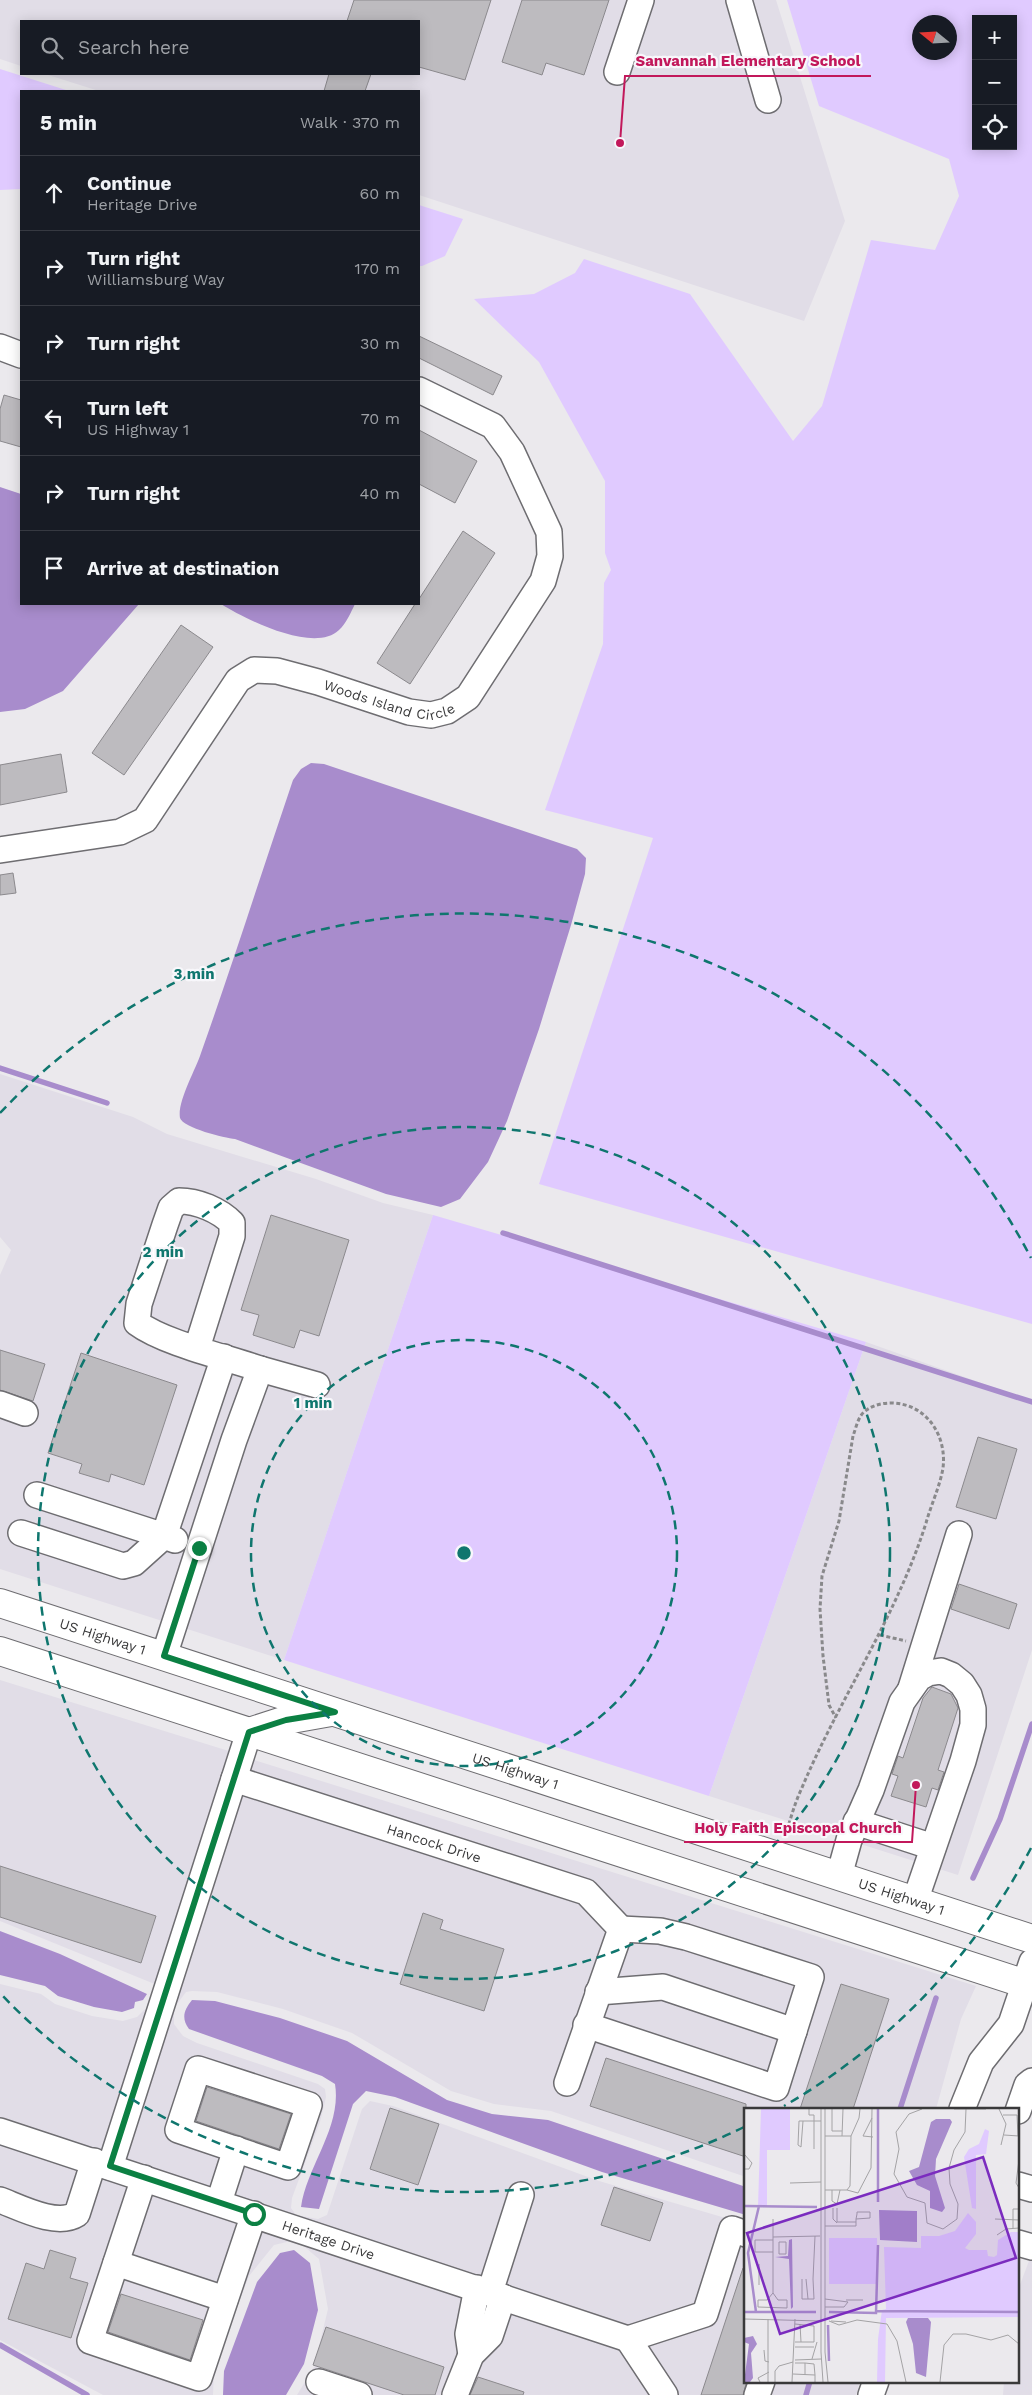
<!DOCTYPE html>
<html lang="en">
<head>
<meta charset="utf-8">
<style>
	:root { --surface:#171b24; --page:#20242c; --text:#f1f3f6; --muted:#9ea1a6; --line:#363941 }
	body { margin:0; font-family:"Work Sans",sans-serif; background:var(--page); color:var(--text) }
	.controls { position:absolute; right:15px; top:15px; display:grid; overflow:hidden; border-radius:0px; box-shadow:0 2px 12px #0003 }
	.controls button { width:45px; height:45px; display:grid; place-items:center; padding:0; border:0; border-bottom:1px solid var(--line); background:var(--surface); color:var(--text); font:25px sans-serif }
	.compass { position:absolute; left:912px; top:15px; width:45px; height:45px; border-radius:50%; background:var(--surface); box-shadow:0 2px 12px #0003; rotate:288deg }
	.stop { position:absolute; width:15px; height:15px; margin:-11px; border:4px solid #0b8043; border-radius:50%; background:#fff }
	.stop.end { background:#0b8043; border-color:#fff; box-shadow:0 1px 5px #0008 }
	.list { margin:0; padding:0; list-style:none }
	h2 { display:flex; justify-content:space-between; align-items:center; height:65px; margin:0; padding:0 20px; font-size:21px }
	h2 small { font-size:16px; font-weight:400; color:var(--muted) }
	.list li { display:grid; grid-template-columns:32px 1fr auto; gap:15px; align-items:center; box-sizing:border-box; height:75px; padding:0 20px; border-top:1px solid var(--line) }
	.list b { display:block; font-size:19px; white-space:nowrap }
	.list p { margin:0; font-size:16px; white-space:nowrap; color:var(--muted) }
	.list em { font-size:16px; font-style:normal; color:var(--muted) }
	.icon { flex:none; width:28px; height:28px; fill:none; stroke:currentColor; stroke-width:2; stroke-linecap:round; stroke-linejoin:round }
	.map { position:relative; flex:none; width:1032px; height:2395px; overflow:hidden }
	.search { position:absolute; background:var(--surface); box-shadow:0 2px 12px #0003; left:20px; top:20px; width:400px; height:55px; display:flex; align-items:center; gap:12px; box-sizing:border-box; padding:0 18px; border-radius:0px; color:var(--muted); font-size:19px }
	.panel { position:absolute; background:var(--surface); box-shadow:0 2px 12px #0003; left:20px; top:90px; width:400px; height:515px; border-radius:0px }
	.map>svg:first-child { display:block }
</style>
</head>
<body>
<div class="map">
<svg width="1032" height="2395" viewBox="0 0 1032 2395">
	<rect width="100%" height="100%" fill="#ebe9ed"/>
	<path fill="#e1dde7" d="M0,0H776L845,221L804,321L419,195V91H99L45,74H419V21H21V66L0,59Z
		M0,1074L133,1117L167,1134L316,1179L383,1203L433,1215L284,1660L0,1569V1275L11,1250L0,1237Z
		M866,1342L1032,1401V1650L958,1875L709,1796Z
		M0,1680L232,1752L157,1985L0,1921Z
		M251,1759L976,1986L961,2019L936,2109H746V2177L551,2111L494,2104L451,2091L352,2033L283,2009L217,1992L192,1991L186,1992L174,2008V2024L183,2036L197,2043L318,2084L325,2089L326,2097L320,2122L292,2198L291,2208L296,2215L318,2219L327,2215L362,2109L370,2101L393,2106L599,2181L746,2224V2381H860L856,2395H297L314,2367L328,2309L319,2259L300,2243L291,2241L274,2245L249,2276L214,2368L213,2395H103L0,2340V2140L123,2161L241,1791L594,1886L247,1774Z
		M0,1984L41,1994L55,2004L92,2016L123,2021L137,2017L144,2010L150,2008L104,2155L0,2121Z
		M1032,2253V2395H1003L1004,2381H1018V2290Z"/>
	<path fill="#e0caff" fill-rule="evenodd" d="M787,0H1032V1324L539,1184L653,838L545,810L603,644L604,583L611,570L605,553V481L539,362L474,299L534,294L575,273L584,259L690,294L793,441L822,406L871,240L935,250L959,196L949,159L819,106ZM976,19H1013V146H976ZM950,22V52H920V22Z
		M0,69L69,91H21V189L0,190Z
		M419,205L463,219L445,256L422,266H419Z
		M433,1215L866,1342L709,1796L284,1660Z"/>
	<path fill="#a88ccc" d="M0,487L21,494V604H139L63,691L25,709L0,712Z
		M221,604H355C351,612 346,624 339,630C314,654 245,619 221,604Z
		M311,763L324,764L577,849L586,858L585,874L571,925L539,1029L507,1121L488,1162L460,1199L441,1207L386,1194L235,1139C225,1138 183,1128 180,1118C177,1102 196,1069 201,1053C233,963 262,871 293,780L301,769Z
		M0,1931L60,1954L147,1994L143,2000L135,2002L134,2008L122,2012L94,2007L58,1996L45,1986L0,1975Z
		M192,2000L215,2001L280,2018L347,2041L447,2100L492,2114L548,2120L746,2187V2215L602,2172L395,2097L366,2091L353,2104L319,2209L301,2207C307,2166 342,2127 335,2084L322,2076L189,2029C181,2018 184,2010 192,2000Z
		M294,2250L310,2263L318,2310L304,2364L286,2395H223L224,2371L257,2282L280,2253Z"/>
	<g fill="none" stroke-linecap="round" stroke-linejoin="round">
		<path stroke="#a88ccc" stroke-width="5.5" d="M0,1068L107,1103
			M503,1233L1032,1402
			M973,1878L1000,1819L1032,1724
			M900,2109L936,1998
			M0,2345L87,2395
			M806,2395L810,2381"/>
	</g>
	<path fill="#bdbbbf" stroke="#8b898d" d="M354,0H491L465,80L419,67V21H347Z
		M522,0H609L584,75L546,63L542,75L502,62Z
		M329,74H371L365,91H324Z
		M419,336L502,376L493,395L419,358Z
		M4,395L21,400V447L0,441V409Z
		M419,430L477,461L455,503L419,484Z
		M463,531L495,553L410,684L377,663L415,604H419V599Z
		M181,625L213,647L124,775L92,753Z
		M61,754L67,792L0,805V765Z
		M13,873L16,893L0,895V875Z
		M271,1215L349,1240L319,1336L300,1330L294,1348L253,1335L259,1315L241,1310Z
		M0,1350L45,1364L33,1401L0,1390Z
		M81,1353L177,1385L144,1485L111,1474L109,1482L79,1473L82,1464L48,1453Z
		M978,1437L1017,1449L996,1519L956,1507Z
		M959,1584L1017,1604L1009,1629L951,1609Z
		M932,1687L951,1694L958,1708L938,1770L944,1772L938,1790L932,1788L926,1807L891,1796L898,1776L892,1774L898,1756L903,1758L923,1698Z
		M0,1866L156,1916L141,1963L0,1917Z
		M423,1913L443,1920L440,1929L504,1949L484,2011L400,1984Z
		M841,1984L889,1999L853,2109H800Z
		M606,2058L746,2104V2157L590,2106Z
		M207,2087L291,2114L279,2149L196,2121Z
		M390,2108L439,2124L418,2185L370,2169Z
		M614,2187L663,2203L650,2241L601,2225Z
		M50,2250L76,2258L70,2278L88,2283L71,2338L8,2319L26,2263L44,2269Z
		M743,2268H746V2384L743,2395H701Z
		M121,2294L203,2320L190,2360L108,2332Z
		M326,2327L444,2367L435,2395H404L313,2365Z
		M478,2377L524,2392L523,2395H470Z"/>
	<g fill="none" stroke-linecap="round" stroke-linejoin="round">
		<defs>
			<g id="minor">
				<path d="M739,0L768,100"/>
				<path d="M617,72L641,0"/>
				<path d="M0,347L21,355"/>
				<path id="s1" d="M0,850L120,832L145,820L238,680L254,670L277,671L318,682L409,712L431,715L447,711L468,697L543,581L550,556L549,532L512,452L493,426L419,390"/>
				<path d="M260,1369L317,1385"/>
				<path d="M0,1404L25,1413"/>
				<path d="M37,1495L164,1536L224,1357"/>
				<path d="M21,1533L123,1566L134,1563L164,1536L175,1540"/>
				<path d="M164,1656L234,1440L260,1369C225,1357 164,1343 137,1323L139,1304L165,1225L171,1208L179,1201C198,1201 219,1210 232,1223V1236L197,1348"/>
				<path d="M911,1688L959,1534"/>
				<path id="s2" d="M234,1779L586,1892L621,1929"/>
				<path d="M856,1822L933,1847"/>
				<path d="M839,1876L849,1840L871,1790L902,1702L919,1678L928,1673L941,1671L951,1675L962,1684L969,1695L973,1709V1725L963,1761L915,1901"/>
				<path d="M598,1992L663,1987L794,2031"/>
				<path d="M586,2025L776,2088L811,1977L686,1937L660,1931L621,1929"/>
				<path d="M198,2069L309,2105L288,2167L178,2130Z"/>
				<path d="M567,2083L621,1929"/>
				<path d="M962,2109L981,2062L1011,2024L1032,1962"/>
				<path d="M1018,2111L1027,2085L1032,2081"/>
				<path id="s3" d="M0,2131L628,2339"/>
				<path d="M110,2167L249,1732"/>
				<path d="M144,2178L90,2341L199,2378L254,2214"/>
				<path d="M1018,2185L1032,2189"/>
				<path d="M0,2200C21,2208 57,2227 77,2214L94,2161"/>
				<path d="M219,2202L236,2149"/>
				<path d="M1018,2243L1032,2247"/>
				<path d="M116,2263L225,2299"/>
				<path d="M490,2292L521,2195"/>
				<path d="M628,2339L705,2314L732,2229L746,2234"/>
				<path d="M628,2339L665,2395"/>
				<path d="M471,2355L468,2334L477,2288"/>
				<path d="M319,2382L359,2395"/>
				<path d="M455,2395L471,2355L490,2336L503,2297"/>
				<path d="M757,2395L762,2381"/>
				<path d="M871,2395L876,2381"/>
			</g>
			<g id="major">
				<path id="s4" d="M0,1603L1032,1939"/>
				<path d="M0,1651L1032,1986"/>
				<path d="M249,1732L286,1720L331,1712"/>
			</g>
		</defs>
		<use href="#minor" stroke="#6e6d71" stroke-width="28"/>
		<use href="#major" stroke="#6e6d71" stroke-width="30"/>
		<path stroke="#89898b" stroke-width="3" stroke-dasharray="4 2.5" stroke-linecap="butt" d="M880,1635L906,1641
			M785,1837C790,1821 794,1805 801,1790C839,1699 896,1618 926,1523C931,1505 940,1486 943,1468C947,1436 927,1404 892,1403C882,1403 872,1405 864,1412C858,1417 856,1428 853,1436L839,1521L822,1576L820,1609L823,1656L829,1705L836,1718"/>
		<use href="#minor" stroke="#fff" stroke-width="25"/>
		<use href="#major" stroke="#fff" stroke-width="28"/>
	</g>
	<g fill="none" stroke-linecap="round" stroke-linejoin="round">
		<path stroke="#0b8043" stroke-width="6" d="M199,1548L164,1656L335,1712L286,1720L249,1732L110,2166L254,2214"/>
	</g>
	<g fill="none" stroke="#0f766e" stroke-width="2.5" stroke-dasharray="9 6">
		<circle cx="464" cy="1553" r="213"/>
		<circle cx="464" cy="1553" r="426"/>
		<path d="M1031 1848A639 639 0 0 1 784 2106M744 2127A639 639 0 0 1 0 1993M0 1113A639 639 0 0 1 1031 1258"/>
	</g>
	<g text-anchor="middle" stroke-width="4.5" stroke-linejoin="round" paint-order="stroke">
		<g font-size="14" fill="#39393a" stroke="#f8f7fb">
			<text dy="5" stroke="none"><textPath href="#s1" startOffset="476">Woods Island Circle</textPath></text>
			<text dy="5" stroke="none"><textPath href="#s4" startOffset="108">US Highway 1</textPath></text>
			<text dy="5" stroke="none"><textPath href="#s4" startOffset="542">US Highway 1</textPath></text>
			<text dy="5" stroke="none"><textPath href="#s2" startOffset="210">Hancock Drive</textPath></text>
			<text dy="5" stroke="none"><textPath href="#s4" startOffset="948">US Highway 1</textPath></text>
			<text dy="5" stroke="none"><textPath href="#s3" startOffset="346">Heritage Drive</textPath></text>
		</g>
	</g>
	<g transform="translate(744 2108)">
		<rect width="275" height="275" fill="#ebe9ed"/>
		<path d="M17,1H46V42H23V99H14ZM241,21L245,23L242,46L232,47V101L228,100L220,49L225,41L235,36ZM224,105L232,114V126L221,140L225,142H243L244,148L250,149L253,147L254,132L267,124H275V209L142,210L141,274H133L134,231L138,202L142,201L140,139L177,140V128H195L211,123ZM85,130H133L134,176H85Z" fill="#e0caff"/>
		<path d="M192,11H206L208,14L192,51L191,68L201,100L198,104L186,100V83L173,77L165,63L175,59L187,14ZM135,102L173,103V134L136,132ZM48,131L49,199L47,201L45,151L31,149L44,148L45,132ZM164,210H184L187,214L182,269L172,265L169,236L162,214ZM9,228L13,236L7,245L9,270L6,274H0L5,236L0,234V230Z" fill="#a88ccc"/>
		<path fill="none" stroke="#a88ccc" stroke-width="2.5" d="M134,94V1M0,98L73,99M133,203L275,204M0,204H72M12,204L4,145L15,98M85,204L132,205L134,137M84,217L85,253"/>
		<path fill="none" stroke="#a4a3a5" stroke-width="1" d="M77,1V244L79,274M81,1V244L84,274M88,1V23H98M178,1L165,6L152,24L155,41L150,66L163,89L181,95L183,115L199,121L213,111L214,96L206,76L205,60L210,42L221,24L222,1M210,1H242M255,1L262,16L257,37M259,7H273L274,28M128,10L119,28L129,29M59,13L57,39L54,37L55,13H70V7H65V1M260,27L275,28M81,28H107M98,28L99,1M70,41V13H77M0,46L8,55L5,61H0M275,52L272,75L275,80M46,75L77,74M81,82H103L106,78L107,28L115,10L116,1M88,82V93L93,96L96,82M103,82L114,85L127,60L128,1M89,100V111L93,115M93,100V114H112M251,111L275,112M81,118H112V111L113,106V104H126V110L112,111M269,120V101H275M253,127L262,121L275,120M29,129L76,128M35,134H42V146H35ZM29,144H11V132H29M15,156V177M58,171V191H70L69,171M62,171L64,191M69,171L71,128M29,185L34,192H43V200L14,199V192H23ZM29,185V111M81,191L104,194L100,199H81M102,192H119M0,211L77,213M24,211V274M85,213L95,217L113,212L143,216L153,233L162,274M87,213L102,214M51,216L70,218V234H51M56,216L57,234M51,239H70M20,242L21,253L25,254M275,246V267M68,251L73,234M51,252L77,251M51,255H61V267M61,255L70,256L71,267M49,266L71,267V274M16,274L14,270L25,264M31,274V263L35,258L49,254M48,274L51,211M196,274L200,237L209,226H222L247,232L264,227L275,236"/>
		<path fill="#7b2cbf" fill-opacity="0.15" stroke="#7b2cbf" stroke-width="2.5" d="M239,49L272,150L36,226L3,125Z"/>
		<rect width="275" height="275" fill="none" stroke="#39393a" stroke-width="2.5"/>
	</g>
	<circle cx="464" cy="1553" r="8" fill="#0f766e" stroke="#f8f7fb" stroke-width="2.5"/>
	<g font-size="15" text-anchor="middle" font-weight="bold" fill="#0f766e" stroke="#f8f7fb" stroke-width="4.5" stroke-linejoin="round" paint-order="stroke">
		<text x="194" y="979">3 min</text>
		<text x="163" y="1257">2 min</text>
		<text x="313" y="1408">1 min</text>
	</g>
	<path fill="none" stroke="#c2185b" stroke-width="2" d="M620 143L625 76H871M916 1785L912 1842H684"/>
	<g fill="#c2185b" stroke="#f8f7fb" stroke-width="2">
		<circle cx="620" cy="143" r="5"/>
		<circle cx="916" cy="1785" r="5"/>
	</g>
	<g font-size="15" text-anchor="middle" font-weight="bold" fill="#c2185b" stroke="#f8f7fb" stroke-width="4.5" stroke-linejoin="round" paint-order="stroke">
		<text x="748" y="66">Sanvannah Elementary School</text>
		<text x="798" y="1833">Holy Faith Episcopal Church</text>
	</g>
</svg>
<div class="controls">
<button>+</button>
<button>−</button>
<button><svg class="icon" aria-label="locate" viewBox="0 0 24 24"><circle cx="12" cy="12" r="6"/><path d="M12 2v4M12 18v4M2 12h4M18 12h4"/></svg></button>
</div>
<svg class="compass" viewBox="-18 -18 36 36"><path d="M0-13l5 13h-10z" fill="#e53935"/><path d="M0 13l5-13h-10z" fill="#9ea1a6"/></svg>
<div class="stop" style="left:254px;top:2214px"></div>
<div class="stop end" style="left:199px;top:1548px"></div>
<div class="search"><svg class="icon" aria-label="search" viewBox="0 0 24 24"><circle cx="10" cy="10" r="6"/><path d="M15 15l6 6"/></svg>Search here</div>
<section class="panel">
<h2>5 min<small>Walk · 370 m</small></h2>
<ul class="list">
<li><svg class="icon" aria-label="ahead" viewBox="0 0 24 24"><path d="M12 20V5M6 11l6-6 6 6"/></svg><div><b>Continue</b><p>Heritage Drive</p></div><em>60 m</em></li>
<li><svg class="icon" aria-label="right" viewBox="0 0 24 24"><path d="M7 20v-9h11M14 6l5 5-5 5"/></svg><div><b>Turn right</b><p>Williamsburg Way</p></div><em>170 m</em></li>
<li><svg class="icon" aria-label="right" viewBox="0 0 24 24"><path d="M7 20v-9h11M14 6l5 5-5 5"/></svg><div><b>Turn right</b></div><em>30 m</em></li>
<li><svg class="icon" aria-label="left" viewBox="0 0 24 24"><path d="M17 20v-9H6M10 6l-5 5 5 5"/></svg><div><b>Turn left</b><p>US Highway 1</p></div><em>70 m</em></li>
<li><svg class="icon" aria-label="right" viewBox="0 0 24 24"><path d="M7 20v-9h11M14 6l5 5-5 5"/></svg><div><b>Turn right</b></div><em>40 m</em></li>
<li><svg class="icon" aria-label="arrive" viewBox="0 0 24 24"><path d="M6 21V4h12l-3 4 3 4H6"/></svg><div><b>Arrive at destination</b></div></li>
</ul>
</section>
</div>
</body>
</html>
